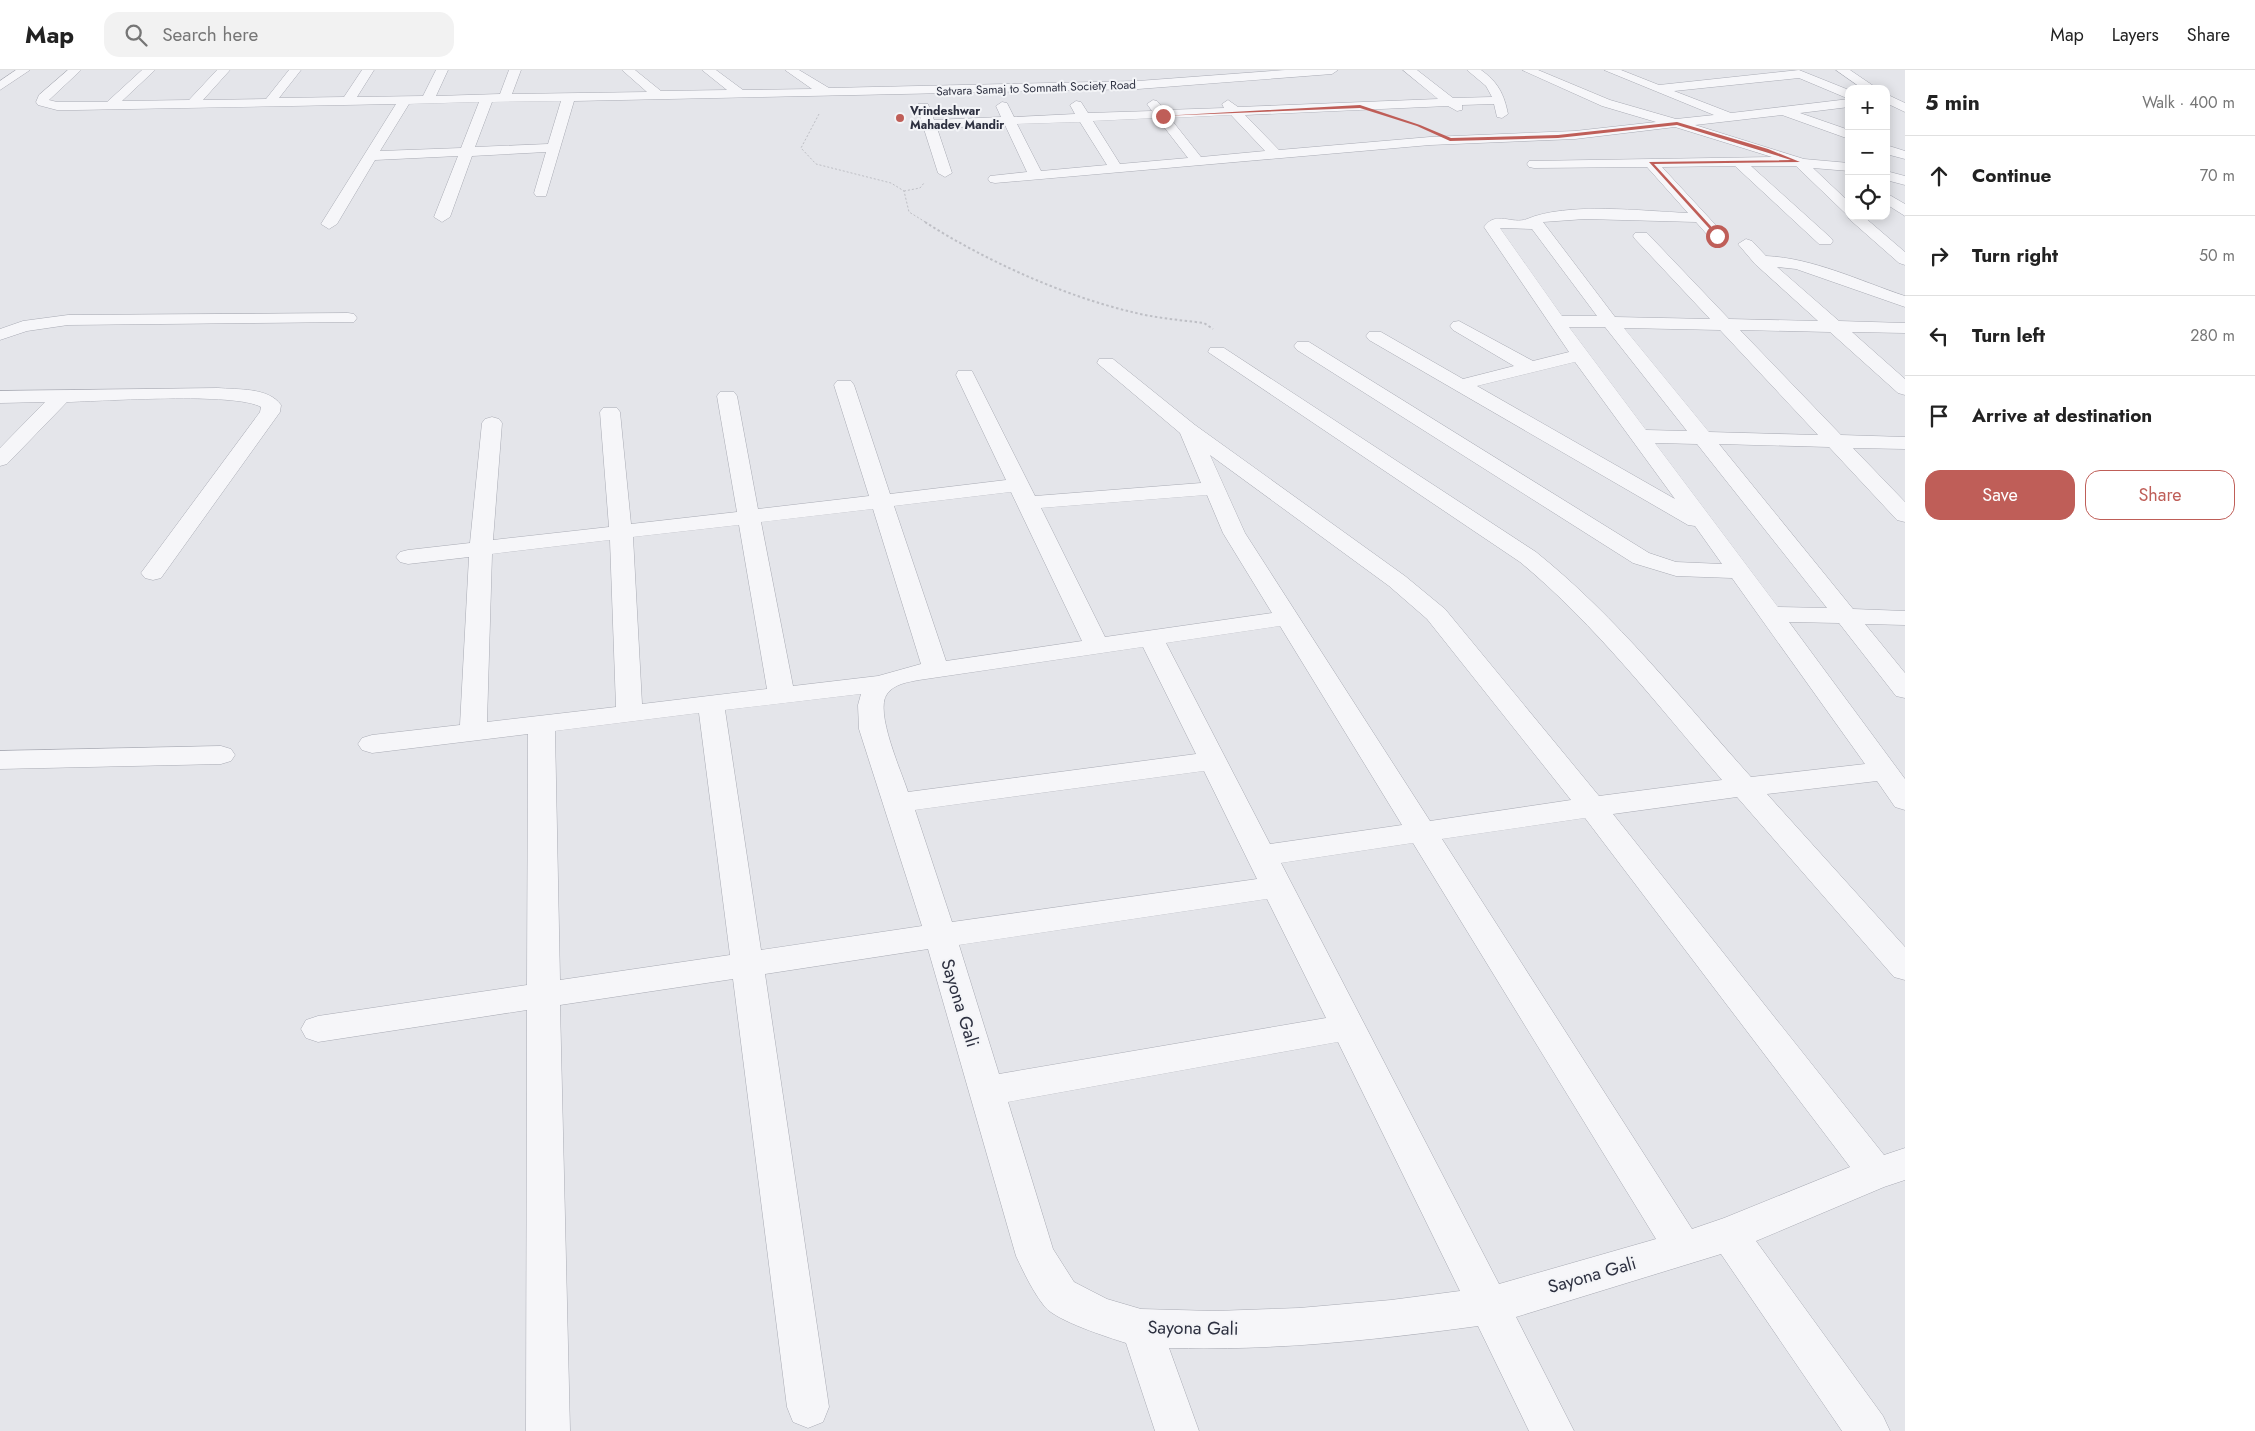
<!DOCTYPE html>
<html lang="en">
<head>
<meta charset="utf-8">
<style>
	:root { --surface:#fff; --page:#f2f2f2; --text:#222; --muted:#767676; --line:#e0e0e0; --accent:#bf5e58 }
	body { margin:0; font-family:Jost,sans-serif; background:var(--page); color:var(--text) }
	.controls { position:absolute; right:15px; top:15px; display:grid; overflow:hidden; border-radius:10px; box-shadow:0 2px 12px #0003 }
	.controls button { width:45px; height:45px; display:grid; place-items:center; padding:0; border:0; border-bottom:1px solid var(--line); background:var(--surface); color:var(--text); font:25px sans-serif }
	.stop { position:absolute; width:15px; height:15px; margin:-11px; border:4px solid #bf5e58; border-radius:50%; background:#fff }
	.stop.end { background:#bf5e58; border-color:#fff; box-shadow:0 1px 5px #0008 }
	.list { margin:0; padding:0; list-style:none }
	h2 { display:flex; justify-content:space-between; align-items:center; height:65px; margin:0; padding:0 20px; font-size:21px }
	h2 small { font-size:16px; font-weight:400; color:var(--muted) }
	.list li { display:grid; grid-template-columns:32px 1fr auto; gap:15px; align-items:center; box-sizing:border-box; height:80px; padding:0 20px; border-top:1px solid var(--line) }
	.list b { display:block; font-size:19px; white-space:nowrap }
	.list em { font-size:16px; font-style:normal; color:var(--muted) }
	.actions { display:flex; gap:10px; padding:15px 20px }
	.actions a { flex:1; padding:11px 0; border:1px solid var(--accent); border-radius:15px; text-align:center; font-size:18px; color:var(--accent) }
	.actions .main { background:var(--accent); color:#fff }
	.icon { flex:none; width:28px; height:28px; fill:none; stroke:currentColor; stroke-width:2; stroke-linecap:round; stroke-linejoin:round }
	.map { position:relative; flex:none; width:1905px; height:1361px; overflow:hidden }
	header { display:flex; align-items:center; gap:30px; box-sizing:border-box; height:70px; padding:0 25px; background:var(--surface); border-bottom:1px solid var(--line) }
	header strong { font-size:24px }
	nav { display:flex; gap:28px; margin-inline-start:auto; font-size:18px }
	.search { width:350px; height:45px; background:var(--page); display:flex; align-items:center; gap:12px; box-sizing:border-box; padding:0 18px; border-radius:15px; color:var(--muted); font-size:19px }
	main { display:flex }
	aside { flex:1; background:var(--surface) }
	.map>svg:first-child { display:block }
</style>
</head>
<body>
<header>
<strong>Map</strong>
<div class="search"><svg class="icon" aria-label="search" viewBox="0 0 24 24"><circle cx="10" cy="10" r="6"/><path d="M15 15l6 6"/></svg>Search here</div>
<nav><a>Map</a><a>Layers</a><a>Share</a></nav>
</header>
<main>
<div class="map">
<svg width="1905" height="1361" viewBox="0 0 1905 1361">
	<rect width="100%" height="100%" fill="#e4e5ea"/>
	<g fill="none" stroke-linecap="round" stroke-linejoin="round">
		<defs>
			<path id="minor" d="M16,0H30L0,20V11Z
				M68,0H81L49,30L57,32H107L142,0H155L122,31L189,30L217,0H230L203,30L266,29L289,0H301L279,28L344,27L362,0H374L357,27L423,26L436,0H448L436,26L500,24L509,0H521L512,24L647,22L622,0H635L661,21L727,20L702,0H716L743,20L812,19L785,0H799L829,18L1138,11L1285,0H1338L1332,4L1138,19L574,31L546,126H536L534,123L546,82L472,86L450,147L442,152L434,147L458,86L375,90L337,154L329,159L321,154L396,34L76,40H57L38,35L36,32L39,25ZM561,31L548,74L475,77L492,32ZM479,32L461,78L380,81L409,34Z
				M1403,0H1417L1453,28L1492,27L1486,16L1467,0H1481C1498,12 1504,24 1508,44L1502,48L1497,47L1494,34L1462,35V40L1457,41L1448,36L1245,45L1279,80L1430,67L1575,61L1656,52L1602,36L1522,0H1538L1610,30L1676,49L1714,45L1604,0H1621L1659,15L1799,0L1849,20V29L1799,8L1674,21L1731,43L1849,29V37L1800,43L1849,60V69L1782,45L1695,55L1804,89L1849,93V101L1813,98L1849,132V146H1863L1905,182V195L1899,193L1849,149L1847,145L1796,96H1751L1831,168L1833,171L1831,174H1819L1735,96L1662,97L1723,163L1725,166L1723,169H1711L1696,152L1585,149L1543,152L1615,247L1710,249L1635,169L1633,166L1635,163H1647L1729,249L1818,251L1755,194L1738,174L1746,169L1752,171L1766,186C1813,188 1860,211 1905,226V237L1796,199L1777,197L1839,251L1905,253V263L1852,262L1905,309V325L1898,323L1830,262L1740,260L1841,365L1905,367V379L1853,378L1905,432V452L1897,450L1829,377L1719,374L1853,539L1905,541V555L1865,554L1905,603V628L1896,626L1839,553L1789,552L1905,709V740L1895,737L1877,711L1767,724L1905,877V910L1894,907L1737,727L1613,744L1884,1085L1905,1078V1110L1884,1117L1756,1171L1883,1346L1890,1361H1842L1721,1184L1516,1247L1574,1361H1529L1478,1256C1375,1270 1273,1281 1169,1278L1199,1361H1155L1126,1273C1107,1267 1057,1251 1045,1237C1033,1222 1024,1203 1016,1186L928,879L765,904L829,1337L823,1352L808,1358L793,1352L787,1337L733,909L560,935L570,1361H526L527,940L318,972L306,968L301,959L306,950L318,946L527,915L528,664L372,683L362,680L358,674L362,668L372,665L460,655L469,487L408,494L400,492L396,487L400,482L408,480L470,473L482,353L485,349L492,347L499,349L502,353L493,470L609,457L600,342L603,338H617L620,342L631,454L737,442L717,326L720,322H734L737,326L758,439L869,426L834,315L837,311H851L854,315L890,424L1006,410L956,305L958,301H972L974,305L1035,426L1201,413L1180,363L1097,293L1099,289H1113L1195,355L1405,506L1445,539L1599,726L1722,710C1658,636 1596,555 1520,492L1208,282L1210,278H1224L1536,482C1617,547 1682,630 1751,707L1865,694L1732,508L1676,506L1633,493L1297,280L1294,276L1297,272H1309L1649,483L1676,492L1722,494L1695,456L1688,455L1369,270L1366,266L1369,262H1381L1463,309L1514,296L1453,260L1450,256L1453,252L1459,251L1533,291L1569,282L1484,157C1496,140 1512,155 1527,149C1567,132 1642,141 1688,143L1647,97L1534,98L1529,97L1527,94L1529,91L1772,87L1675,57L1575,69L1430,75L995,113L990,112L988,109L990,106L1027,102L1005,55L937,58L952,103L945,107L938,103L917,37L918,34H928L934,50L1001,47L996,36L1002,32L1007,33L1014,47L1075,44L1070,35L1076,31L1081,32L1088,43L1152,41L1147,34L1153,30L1157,31L1165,40L1224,38L1222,34L1228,30L1238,37L1438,29ZM1231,45L1265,81L1201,87L1170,48ZM1157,48L1188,88L1120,94L1093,51ZM1080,52L1107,95L1041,101L1017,54ZM1500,158L1532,159L1597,246H1562ZM1569,257H1605L1687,361L1646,360ZM1624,258L1720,260L1818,365L1709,362ZM1575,292L1675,429L1477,316ZM1655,373L1697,374L1827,538L1778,537ZM1210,385L1389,516L1427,549L1571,730L1430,751L1245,463ZM1011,422L1082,571L946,591L894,436ZM1207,425L1223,463L1272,543L1105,567L1041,438ZM873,439L921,594L878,606L793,616L761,452ZM739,455L767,619L642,634L633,467ZM610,470L616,637L487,652L492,484ZM1280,556L1402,755L1270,774L1166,573ZM1143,577L1196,684L908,722C902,703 874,641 887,624C894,614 908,612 919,610ZM861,624L858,635L859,659L922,856L761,880L725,640ZM699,643L730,885L560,910L555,661ZM1204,701L1257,809L952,852L915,740ZM1585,748L1850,1097L1724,1148L1692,1159L1442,769ZM1413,773L1656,1169L1499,1214L1281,793ZM1267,829L1326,948L999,1004L959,875ZM1338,972L1460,1221L1391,1230L1299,1238L1215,1241L1141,1239L1107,1229L1074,1212L1053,1179L1008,1032Z
				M1836,0H1850L1878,19H1863Z
				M1886,24L1905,33V42L1886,33Z
				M1886,75L1905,81V89L1886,84Z
				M1886,101L1905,106V115L1886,110Z
				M1886,123L1905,134V146L1886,134Z
				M348,243L354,244L357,248L354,252L68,255L27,261L0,270V259L23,251L68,245Z
				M218,318C238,320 268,317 281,335L280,342L161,508L153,510L145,508L141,503L260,342L261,337C235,322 104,331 67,332L7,394L0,396V378L45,332L0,333V321Z
				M221,676L231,679L235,685L231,691L221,694L0,699V681Z"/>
		</defs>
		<use href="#minor" stroke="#a9abb4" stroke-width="1"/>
		<path stroke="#bebfc5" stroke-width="1" stroke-dasharray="2 2" stroke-linecap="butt" d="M819,44L801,78L816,94L891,113L904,121L909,142L927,153
			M904,121L920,118L924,113"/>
		<path stroke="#bebfc5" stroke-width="2" stroke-dasharray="2.5 2.5" stroke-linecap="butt" d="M925,152C984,190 1064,226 1132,242C1155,248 1180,250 1204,253L1213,259"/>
		<use href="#minor" fill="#f6f6f9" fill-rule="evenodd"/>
	</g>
	<path fill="#bf5e58" d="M1360,35L1420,55L1451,68L1558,65L1677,52L1768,79L1800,92L1654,94L1719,165L1717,167L1649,92L1791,90L1677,55L1558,68L1450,71L1417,56L1360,38L1161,46Z"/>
	<circle fill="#bf5e58" stroke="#f3f4f7" stroke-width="2" cx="900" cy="48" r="5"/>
	<g text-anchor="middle" stroke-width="4" stroke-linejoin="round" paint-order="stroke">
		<g font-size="12" fill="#2d3040" stroke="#f3f4f7">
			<text transform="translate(1036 18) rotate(-2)" y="4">Satvara Samaj to Somnath Society Road</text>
		</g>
		<g font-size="12" font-weight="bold" fill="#2d3040" stroke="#f3f4f7" text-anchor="start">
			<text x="910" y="45">Vrindeshwar<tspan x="910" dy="14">Mahadev Mandir</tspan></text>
		</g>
		<g font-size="18" fill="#2d3040" stroke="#f3f4f7">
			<text transform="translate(960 933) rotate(73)" y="6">Sayona Gali</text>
			<text transform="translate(1592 1205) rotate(-16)" y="6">Sayona Gali</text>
			<text transform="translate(1193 1258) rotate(1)" y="6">Sayona Gali</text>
		</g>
	</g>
</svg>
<div class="controls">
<button>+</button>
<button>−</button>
<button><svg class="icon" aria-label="locate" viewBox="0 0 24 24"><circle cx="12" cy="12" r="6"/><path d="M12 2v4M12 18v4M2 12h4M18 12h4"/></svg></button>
</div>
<div class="stop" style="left:1717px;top:166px"></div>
<div class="stop end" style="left:1163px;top:46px"></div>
</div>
<aside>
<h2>5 min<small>Walk · 400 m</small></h2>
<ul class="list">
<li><svg class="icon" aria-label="ahead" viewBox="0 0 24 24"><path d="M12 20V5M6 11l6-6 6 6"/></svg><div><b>Continue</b></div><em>70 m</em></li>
<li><svg class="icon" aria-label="right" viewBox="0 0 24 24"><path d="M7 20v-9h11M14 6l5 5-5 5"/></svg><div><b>Turn right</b></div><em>50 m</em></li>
<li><svg class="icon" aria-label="left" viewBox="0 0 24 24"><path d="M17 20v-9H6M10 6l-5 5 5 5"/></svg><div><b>Turn left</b></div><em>280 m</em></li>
<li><svg class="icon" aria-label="arrive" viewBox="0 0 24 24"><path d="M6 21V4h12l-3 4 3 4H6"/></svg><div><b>Arrive at destination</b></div></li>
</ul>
<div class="actions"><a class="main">Save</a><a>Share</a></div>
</aside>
</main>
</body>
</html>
